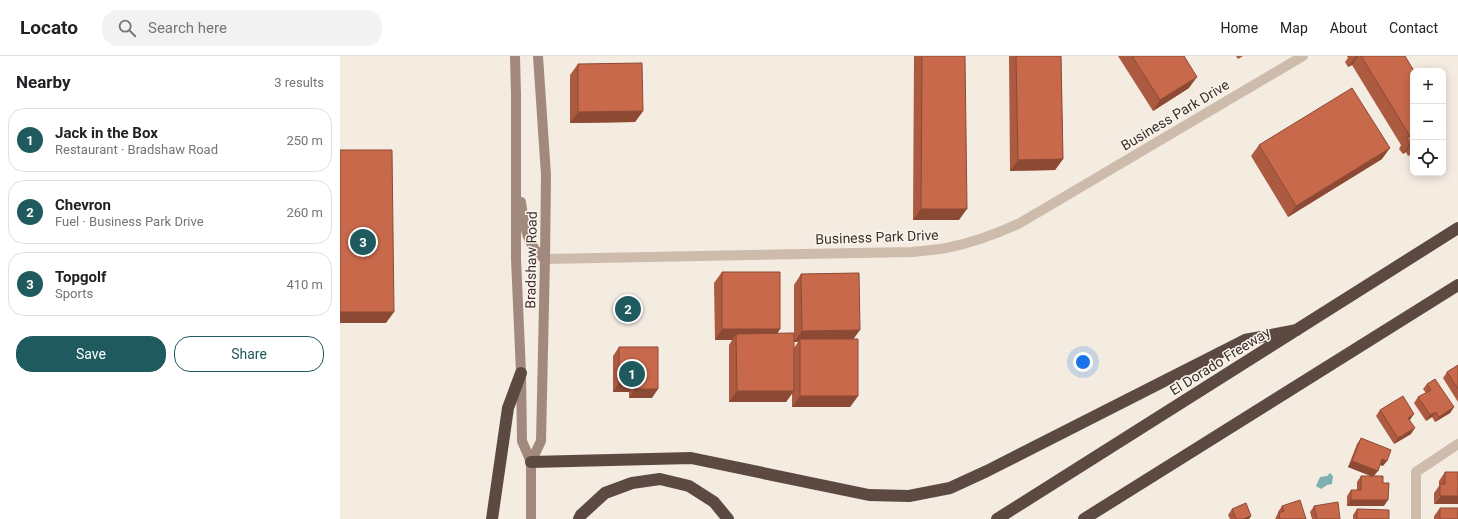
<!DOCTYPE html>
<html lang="en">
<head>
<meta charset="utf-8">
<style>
	:root { --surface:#fff; --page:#f2f2f2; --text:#202124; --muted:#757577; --line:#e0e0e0; --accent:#1f5a5e }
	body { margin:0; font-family:Roboto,sans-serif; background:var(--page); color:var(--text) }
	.controls { position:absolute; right:12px; top:12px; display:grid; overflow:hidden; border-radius:8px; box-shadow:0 2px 10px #0003 }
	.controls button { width:36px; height:36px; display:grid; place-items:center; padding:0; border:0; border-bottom:1px solid var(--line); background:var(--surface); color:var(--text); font:20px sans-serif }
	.you { position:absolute; left:743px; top:306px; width:14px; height:14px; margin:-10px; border:3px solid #fff; border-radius:50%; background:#1a73e8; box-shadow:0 0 0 6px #1a73e833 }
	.badge { display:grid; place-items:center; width:26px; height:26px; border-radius:50%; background:var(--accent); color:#fff; font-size:13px; font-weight:700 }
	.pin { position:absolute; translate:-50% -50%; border:2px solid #fff; box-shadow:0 1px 4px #0006 }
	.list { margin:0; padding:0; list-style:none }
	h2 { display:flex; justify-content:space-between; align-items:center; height:52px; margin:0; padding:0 16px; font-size:17px }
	h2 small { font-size:13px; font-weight:400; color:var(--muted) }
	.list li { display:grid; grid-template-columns:26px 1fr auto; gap:12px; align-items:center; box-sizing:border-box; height:64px; margin:0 8px 8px; padding:0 8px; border:1px solid var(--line); border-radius:16px }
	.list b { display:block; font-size:15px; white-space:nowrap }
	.list p { margin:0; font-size:13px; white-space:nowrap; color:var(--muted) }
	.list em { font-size:13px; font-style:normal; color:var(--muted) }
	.actions { display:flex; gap:8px; padding:12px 16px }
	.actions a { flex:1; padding:9px 0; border:1px solid var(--accent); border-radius:16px; text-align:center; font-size:14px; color:var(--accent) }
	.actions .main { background:var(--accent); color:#fff }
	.icon { flex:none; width:22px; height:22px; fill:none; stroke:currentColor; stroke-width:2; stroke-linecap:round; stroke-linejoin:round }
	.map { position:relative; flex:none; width:1118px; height:463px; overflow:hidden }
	header { display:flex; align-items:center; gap:24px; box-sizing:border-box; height:56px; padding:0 20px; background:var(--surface); border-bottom:1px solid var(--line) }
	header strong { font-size:19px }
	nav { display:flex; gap:22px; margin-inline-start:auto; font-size:14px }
	.search { width:280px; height:36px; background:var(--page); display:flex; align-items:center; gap:10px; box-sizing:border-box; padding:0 14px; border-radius:16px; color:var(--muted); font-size:15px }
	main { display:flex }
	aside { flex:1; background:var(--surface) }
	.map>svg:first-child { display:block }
</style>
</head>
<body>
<header>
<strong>Locato</strong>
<div class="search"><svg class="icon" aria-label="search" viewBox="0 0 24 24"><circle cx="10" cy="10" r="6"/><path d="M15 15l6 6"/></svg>Search here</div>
<nav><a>Home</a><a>Map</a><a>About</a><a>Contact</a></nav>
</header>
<main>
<aside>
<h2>Nearby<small>3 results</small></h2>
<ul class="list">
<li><span class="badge">1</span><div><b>Jack in the Box</b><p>Restaurant · Bradshaw Road</p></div><em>250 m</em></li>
<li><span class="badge">2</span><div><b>Chevron</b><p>Fuel · Business Park Drive</p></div><em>260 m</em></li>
<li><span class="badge">3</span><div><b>Topgolf</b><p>Sports</p></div><em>410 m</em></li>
</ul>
<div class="actions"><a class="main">Save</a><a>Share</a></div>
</aside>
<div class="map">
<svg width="1118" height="463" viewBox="0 0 1118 463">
	<rect width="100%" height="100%" fill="#f4ebe1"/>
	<path fill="#7fb0b2" d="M990,417L993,420L992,428L987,429L981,433L976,430L980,421L987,420Z"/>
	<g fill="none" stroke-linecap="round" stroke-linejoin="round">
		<path stroke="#cdbbac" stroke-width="10" d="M205,203L572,196C583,195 595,194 606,192C632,187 656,178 680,167L963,0
			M1076,463V416L1118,388"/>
		<path stroke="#a18a7d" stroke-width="10" d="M175,0L176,38V203L181,317L182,385L191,406V463
			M181,146C184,168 186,190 205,203
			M191,406L201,385L205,203L206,119L198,0"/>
		<path stroke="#5c4a42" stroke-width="12" d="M191,406L351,402L529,439L569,440L610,432L647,415L905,284L957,274
			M152,463L168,352L181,317
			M239,463L241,459L265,437L292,427L320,423L349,430L374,446L388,463
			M657,463L1118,172
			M744,463L1118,229"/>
	</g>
	<path fill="#ac5a40" d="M574,0H625L619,164H573Z
		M669,0H721L723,103L715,114L670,115Z
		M778,0H844L849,32L813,55Z
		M896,0H903L898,3Z
		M1007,0H1065L1073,15V97L1068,100L1066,96L1063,98L1059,93L1061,89L1012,9L1008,11L1005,6L1008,2Z
		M238,8L303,55L295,66L230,67V19Z
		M919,89L1042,103L948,161L911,100Z
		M382,216L440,273L437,278L454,292L458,286H454V229L461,218L514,283L518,340L510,351H452V337L446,346H389V289L392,284H375L374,227Z
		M279,291L312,342H289V336H273V300Z
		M1118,309V346L1103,322L1107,316Z
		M1087,328L1114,351L1110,357L1095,366L1092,361L1086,365L1074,347L1078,341L1086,337L1083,333Z
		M1040,354L1070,364L1071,378L1054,388L1036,360Z
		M1021,382L1043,410L1040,409L1034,420L1043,427L1044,450H1007V440L1011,434H1017V426L1021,420H1032L1008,411L1017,388Z
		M1105,416H1118L1094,448V437L1099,430V425Z
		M942,450L966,463H935L938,457V456Z
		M974,450L1000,463H972L970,456Z
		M1100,452L1118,463H1094V460Z
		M892,453L911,460L909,463H890L888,459Z
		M1017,453L1049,463H1013V459Z"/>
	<path fill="#8c4a34" d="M1016,0H1018L1012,9L1008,11Z
		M857,21L849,32L813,55L820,44Z
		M303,55L295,66L230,67L238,56Z
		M1073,86L1066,96L1063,98L1070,87Z
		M1050,92L1042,103L948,161L956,150Z
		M1073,93V97L1068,100Z
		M723,103L715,114L670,115L678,104Z
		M581,153H627L619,164H573Z
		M0,256H54L46,267H0Z
		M382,273H440L433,284L396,278L392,284H375Z
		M520,274L512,285L460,283L458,286H454L462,275Z
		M279,327H295L289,336H273Z
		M295,333H318L312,342H289Z
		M397,335H454L446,346H389Z
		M460,340H518L510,351H452Z
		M1114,351L1110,357L1095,366L1099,361Z
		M1096,356L1092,361L1086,365L1090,359Z
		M1074,358L1070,364L1064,368L1068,362Z
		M1075,372L1071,378L1054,388L1058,382Z
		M1042,403L1047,405L1043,410L1038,408Z
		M1012,405L1038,415L1033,421L1008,411Z
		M1100,440H1118V448H1094Z
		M1011,444H1048L1044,450H1007Z
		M911,460L909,463H903Z"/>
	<path fill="#c8694b" stroke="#8c4a34" d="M582,0H625L627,153H581Z
		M676,0H721L723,103L678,104Z
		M792,0H844L857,21L820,44Z
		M1021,0H1065L1074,15H1073V86L1070,87L1066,82L1070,80Z
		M302,7L303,55L238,56V8Z
		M1012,32L1050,92L956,150L919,89Z
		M1103,61L1106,66L1103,67Z
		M0,94H52L54,256H0Z
		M382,216H440V273H382Z
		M519,217L520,274L462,275L461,218Z
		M454,277V335H397L396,278Z
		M460,283H518V340H460Z
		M279,291H318V333H295V327H279Z
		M1118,309V333L1107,316Z
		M1095,323L1114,351L1099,361L1096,356L1090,359L1078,341L1091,334L1087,328Z
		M1063,340L1074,358L1068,362L1075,372L1058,382L1040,354Z
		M1021,382L1051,394L1047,405L1042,403L1038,415L1012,405Z
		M1105,416H1118V440H1100V428H1105Z
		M1021,420H1043V427H1049L1048,444H1011V434H1021Z
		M960,444L966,463H940L939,457L944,455L942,450Z
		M998,446L1000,463H977L974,450Z
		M906,447L911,460L903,463H896L892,453Z
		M1100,452H1118V463H1100Z
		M1017,453L1049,454V463H1017Z"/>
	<g text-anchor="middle" stroke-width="3" stroke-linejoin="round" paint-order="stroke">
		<g font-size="14" fill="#3b302b" stroke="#fbf5ee">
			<text transform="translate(835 59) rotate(-31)" y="5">Business Park Drive</text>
			<text transform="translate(537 181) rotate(-2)" y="5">Business Park Drive</text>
			<text transform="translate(191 204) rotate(-89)" y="5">Bradshaw Road</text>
			<text transform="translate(880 305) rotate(-32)" y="5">El Dorado Freeway</text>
		</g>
	</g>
</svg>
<div class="controls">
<button>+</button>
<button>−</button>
<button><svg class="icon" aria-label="locate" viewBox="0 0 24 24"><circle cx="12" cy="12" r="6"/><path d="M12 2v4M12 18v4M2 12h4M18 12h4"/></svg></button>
</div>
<div class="you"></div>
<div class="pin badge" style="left:292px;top:318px">1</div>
<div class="pin badge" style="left:288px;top:253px">2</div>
<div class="pin badge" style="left:23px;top:186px">3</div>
</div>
</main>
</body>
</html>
